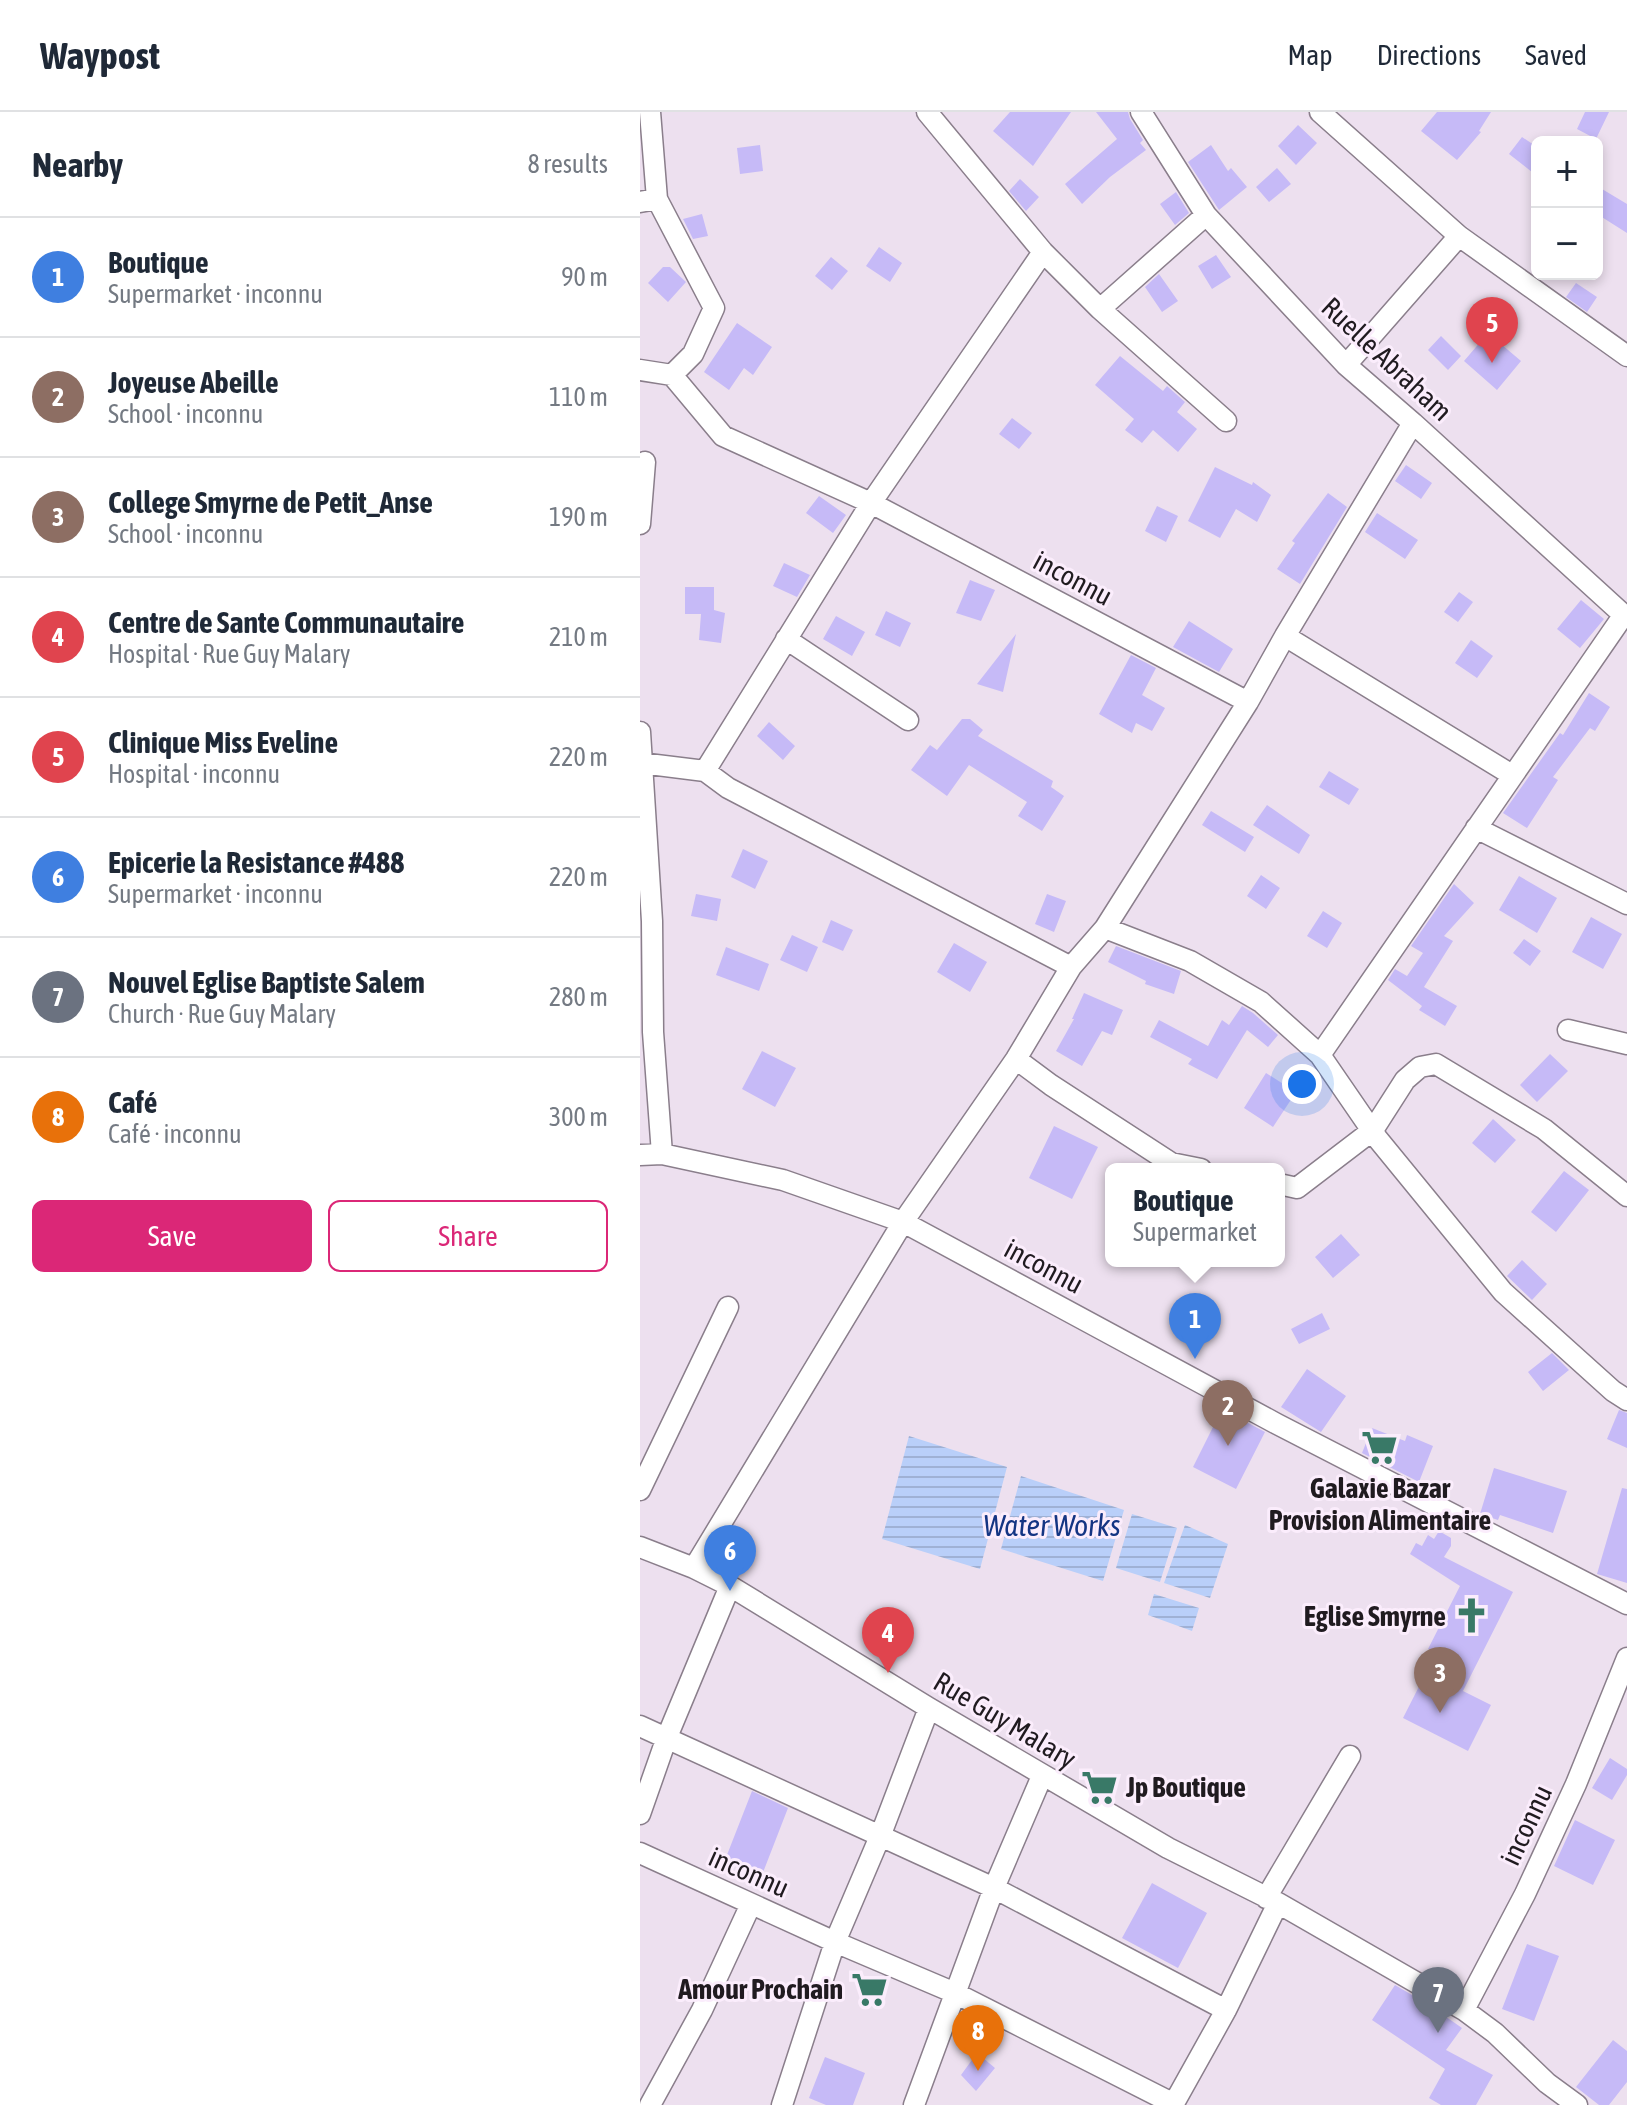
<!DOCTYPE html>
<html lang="en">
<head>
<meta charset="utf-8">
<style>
	:root { --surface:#fff; --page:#f2f2f3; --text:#1f2937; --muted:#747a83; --line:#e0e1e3; --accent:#db2777 }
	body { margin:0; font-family:"Asap Condensed",sans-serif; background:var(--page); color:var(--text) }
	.controls { position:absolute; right:24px; top:24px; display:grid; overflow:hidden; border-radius:12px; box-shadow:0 4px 12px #0003 }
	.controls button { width:72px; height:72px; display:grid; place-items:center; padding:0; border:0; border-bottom:2px solid var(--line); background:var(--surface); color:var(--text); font:40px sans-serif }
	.you { position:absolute; left:662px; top:972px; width:28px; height:28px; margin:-20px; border:6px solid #fff; border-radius:50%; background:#1a73e8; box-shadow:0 0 0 12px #1a73e833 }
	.badge { display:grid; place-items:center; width:52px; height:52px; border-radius:50%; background:var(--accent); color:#fff; font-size:26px; font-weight:700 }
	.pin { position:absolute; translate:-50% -66px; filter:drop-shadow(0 2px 4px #0008) }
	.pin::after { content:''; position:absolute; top:42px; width:28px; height:24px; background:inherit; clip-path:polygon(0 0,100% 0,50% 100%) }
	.popup { position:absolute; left:465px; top:1051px; width:180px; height:104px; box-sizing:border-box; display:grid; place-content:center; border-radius:12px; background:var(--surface); filter:drop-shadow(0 2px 6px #0005); font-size:26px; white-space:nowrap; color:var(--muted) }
	.popup b { font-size:30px; color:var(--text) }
	.popup::after { content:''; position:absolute; left:50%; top:100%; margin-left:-16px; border:16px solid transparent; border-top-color:var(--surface) }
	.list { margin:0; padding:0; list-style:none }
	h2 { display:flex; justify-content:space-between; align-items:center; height:104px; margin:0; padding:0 32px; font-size:34px }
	h2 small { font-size:26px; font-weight:400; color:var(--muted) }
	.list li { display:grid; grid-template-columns:52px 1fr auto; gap:24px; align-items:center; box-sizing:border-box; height:120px; padding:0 32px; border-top:2px solid var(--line) }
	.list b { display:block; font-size:30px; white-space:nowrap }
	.list p { margin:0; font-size:26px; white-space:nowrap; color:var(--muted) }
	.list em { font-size:26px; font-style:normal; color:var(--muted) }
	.actions { display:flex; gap:16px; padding:24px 32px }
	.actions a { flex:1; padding:18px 0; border:2px solid var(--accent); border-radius:12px; text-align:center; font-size:28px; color:var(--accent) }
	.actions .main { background:var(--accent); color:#fff }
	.map { position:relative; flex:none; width:987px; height:1993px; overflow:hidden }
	header { display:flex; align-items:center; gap:48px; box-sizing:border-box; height:112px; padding:0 40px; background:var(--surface); border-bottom:2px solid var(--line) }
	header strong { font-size:38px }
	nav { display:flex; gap:44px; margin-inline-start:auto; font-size:28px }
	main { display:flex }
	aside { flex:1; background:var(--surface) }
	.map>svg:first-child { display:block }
</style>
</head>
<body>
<header>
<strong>Waypost</strong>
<nav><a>Map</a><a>Directions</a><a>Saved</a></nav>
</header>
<main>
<aside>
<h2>Nearby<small>8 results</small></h2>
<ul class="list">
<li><span class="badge" style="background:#3f7fe0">1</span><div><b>Boutique</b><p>Supermarket · inconnu</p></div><em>90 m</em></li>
<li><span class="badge" style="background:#8d6e63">2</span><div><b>Joyeuse Abeille</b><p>School · inconnu</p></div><em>110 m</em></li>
<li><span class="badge" style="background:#8d6e63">3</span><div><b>College Smyrne de Petit_Anse</b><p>School · inconnu</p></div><em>190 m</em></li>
<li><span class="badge" style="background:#e0444e">4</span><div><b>Centre de Sante Communautaire</b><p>Hospital · Rue Guy Malary</p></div><em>210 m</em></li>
<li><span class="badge" style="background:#e0444e">5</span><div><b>Clinique Miss Eveline</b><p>Hospital · inconnu</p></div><em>220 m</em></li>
<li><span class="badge" style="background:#3f7fe0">6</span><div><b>Epicerie la Resistance #488</b><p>Supermarket · inconnu</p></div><em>220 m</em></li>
<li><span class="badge" style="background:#6b7280">7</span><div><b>Nouvel Eglise Baptiste Salem</b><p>Church · Rue Guy Malary</p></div><em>280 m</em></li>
<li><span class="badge" style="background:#e8710a">8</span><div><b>Café</b><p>Café · inconnu</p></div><em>300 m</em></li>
</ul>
<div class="actions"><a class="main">Save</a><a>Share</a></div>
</aside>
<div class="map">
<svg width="987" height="1993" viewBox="0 0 987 1993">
	<defs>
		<pattern id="water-rules" width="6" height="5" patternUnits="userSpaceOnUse" patternTransform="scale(2)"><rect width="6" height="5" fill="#b9cff9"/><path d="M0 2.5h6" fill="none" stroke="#9fb1d5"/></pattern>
	</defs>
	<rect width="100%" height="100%" fill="#ede0ef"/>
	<path fill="url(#water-rules)" d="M269,1324L367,1355L340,1457L242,1427Z
		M381,1364L484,1398L463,1469L361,1437Z
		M492,1402L537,1416L520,1470L476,1456Z
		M545,1413L588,1432L570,1486L524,1471Z
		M514,1482L559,1496L552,1519L508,1503Z"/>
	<path fill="#c6baf7" d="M370,0H431L393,54L353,19Z
		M456,0H488L490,7L503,28L500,31L506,38L470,65L442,92L425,72L477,27Z
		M797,0H851L839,19L841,20L817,48L781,19Z
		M945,0H969L956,27L937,17Z
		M658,13L677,31L656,53L638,34Z
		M882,25L897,35V64L869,42Z
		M120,33L123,59L100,62L97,36Z
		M571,33L588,59L591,56L607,75L579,98L548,50Z
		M637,56L651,72L629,90L616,75Z
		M380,67L399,85L386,99L369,79Z
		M957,74L987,92V121L957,102Z
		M536,80L549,101L535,113L520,92Z
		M62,102L68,124L53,127L43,107Z
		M239,135L262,151L250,170L226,154Z
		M576,143L591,165L572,177L558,154Z
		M191,145L208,159L192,178L175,164Z
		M23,155H30L46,170L28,190L8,171Z
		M519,162L538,189L522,200L505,175Z
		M936,171L957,185L947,200L926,185Z
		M97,211L132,235L113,263L104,256L89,278L64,260Z
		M848,221L881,249L857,278L824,249Z
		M801,224L821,244L808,258L788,238Z
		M480,244L523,279L527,274L545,290L537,300L557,317L538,340L513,318L502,331L485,318L494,307L455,273Z
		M372,306L392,321L379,337L359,322Z
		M766,353L792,371L781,387L755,369Z
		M575,355L612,373L613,370L631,383L617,410L596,397L580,426L548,409Z
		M688,381L707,395L660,472L637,457L655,431L652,429Z
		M179,384L206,403L193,421L166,401Z
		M517,394L538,404L526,430L505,419Z
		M737,401L778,428L765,447L725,420Z
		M144,451L170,463L157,485L133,474Z
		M330,468L355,478L341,509L316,501Z
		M45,475H74V498L85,501L81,531L59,528L61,502H45Z
		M819,480L833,490L818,510L804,500Z
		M941,488L964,507L940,536L917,517Z
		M246,499L271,511L260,535L235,523Z
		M196,504L225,520L212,544L183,527Z
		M549,509L593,537L579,560L533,535Z
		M376,522L363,580L337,572Z
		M831,528L853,544L837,566L815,551Z
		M491,543L516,556L502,583L525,596L512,619L496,611L492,621L459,602Z
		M949,581L970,595L955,619L950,616L913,665L918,668L887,716L863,701L920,621L923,623Z
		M322,607H330L343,618L338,624L413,669L411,675L424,684L402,719L378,704L387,690L329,653L307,684L271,658L290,633L297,638Z
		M129,610L155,634L143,648L117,624Z
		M689,659L719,677L709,693L679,675Z
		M627,693L670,723L659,742L613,713Z
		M571,699L614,725L605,740L562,713Z
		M103,737L128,749L115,777L91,765Z
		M621,763L640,776L626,797L607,784Z
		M879,764L917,786L897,821L859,798Z
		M814,772L834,791L804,824L813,829L784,875L817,894L805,914L779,898L782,894L748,868L755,857L767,864L783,841L771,834Z
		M56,782L81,787L77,809L51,804Z
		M407,782L426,789L414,820L395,812Z
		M683,799L702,811L687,836L667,824Z
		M951,805L982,822L963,857L932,840Z
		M191,808L213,818L203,839L182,830Z
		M152,823L178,835L167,860L140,848Z
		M884,827L901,839L890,854L873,841Z
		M314,831L347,850L330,880L297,860Z
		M476,834L541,859L534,882L505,872L506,869L468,850Z
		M86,835L129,852L119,879L76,863Z
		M444,881L483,898L472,923L462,919L442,954L416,939L434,907H432Z
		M602,894L613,901L638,923L628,935L607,918L577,967L548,952L552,947L510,925L519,908L568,934L582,908L589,913Z
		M122,939L156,956L135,995L102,977Z
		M910,942L928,959L897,990L880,973Z
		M626,961L656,980L633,1015L604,996Z
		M853,1007L876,1028L855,1051L832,1031Z
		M414,1014L458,1035L432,1087L389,1066Z
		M924,1059L949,1078L916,1120L891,1100Z
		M701,1122L720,1143L693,1166L675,1145Z
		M882,1148L907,1172L892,1188L867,1164Z
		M682,1201L690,1217L659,1232L651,1217Z
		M912,1241L929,1258L903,1279L888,1260Z
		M667,1257L706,1284L681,1320L641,1295Z
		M582,1297L625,1320L596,1377L553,1355Z
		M979,1298L987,1301V1336L967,1327Z
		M732,1316L765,1329L767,1323L793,1334L779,1370L722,1341Z
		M854,1356L927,1379L913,1421L860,1403L858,1408L840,1402Z
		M982,1376L987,1377V1471L957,1462Z
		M799,1419L811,1426V1434L804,1445L873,1480L823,1579L851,1593L828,1639L763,1606L796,1541L788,1537L820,1474L770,1442L776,1431L782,1434L788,1423L794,1427Z
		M970,1646L987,1657V1663L972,1688L952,1676Z
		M112,1679L148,1696L122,1763L85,1748Z
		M935,1708L975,1728L953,1773L914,1754Z
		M512,1771L567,1801L538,1856L482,1826Z
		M887,1832L919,1844L894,1909L862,1897Z
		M755,1873L789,1893L822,1916L806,1938L853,1963L836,1993H801L789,1986L805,1957L732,1908Z
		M973,1928L987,1939V1970L969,1993H959L936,1975Z
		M337,1941L355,1956L336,1979L321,1963Z
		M185,1945L225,1961L213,1993H186L169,1986Z"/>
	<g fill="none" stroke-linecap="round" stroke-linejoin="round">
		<defs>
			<path id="street" d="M10,0L17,87
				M287,0L403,140L460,197L586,309
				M501,0L566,103L706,253L773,311L987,506
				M680,0L819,124L987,244
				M0,90L17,87L74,196L53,242L32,263
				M460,197L566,103
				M706,253L819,124
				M0,258L32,263L83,324L231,391L608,590
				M0,412L5,350
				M645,524L872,663
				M146,527L268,608
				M0,620L12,809L13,920L22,1042
				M0,651L65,659L88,676L431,855
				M65,659L231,391L403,140
				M836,716L987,792
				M465,816L550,849L621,890L680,943L737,1026L863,1180L973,1279L987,1288
				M928,918L987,932
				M680,943L983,504
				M376,947L411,973L531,1051L561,1057
				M0,1043L22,1042L143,1068L263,1110L637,1312L987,1492
				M639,1072L657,1076L733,1018L765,968L780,955L796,952L904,1017L987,1084
				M0,1378L88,1195
				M0,1435L54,1456L90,1474L289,1596L528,1736L638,1791L824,1898L855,1921L907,1971L937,1993
				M54,1456L263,1110L376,947L431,855L465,816L608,590L645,524L773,311
				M0,1614L354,1776L586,1898
				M0,1702L27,1625L90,1474
				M0,1741L195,1830L315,1881L534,1992
				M626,1786L710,1644
				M824,1898L885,1782L936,1672L987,1546
				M10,1993L62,1898L111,1792
				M142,1993L195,1830L241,1722L289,1596
				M274,1993L354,1776L402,1664
				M533,1993L586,1898L638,1791"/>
		</defs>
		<use href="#street" stroke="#8a7e8b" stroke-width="23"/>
		<use href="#street" stroke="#fff" stroke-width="20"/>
	</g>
	<defs>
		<symbol id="supermarket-bare" viewBox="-9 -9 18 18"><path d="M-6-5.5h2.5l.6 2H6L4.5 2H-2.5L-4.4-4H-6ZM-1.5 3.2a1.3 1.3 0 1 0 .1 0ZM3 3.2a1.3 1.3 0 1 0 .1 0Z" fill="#397967" stroke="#fbedfc" stroke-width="2.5" paint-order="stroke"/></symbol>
		<symbol id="church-bare" viewBox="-9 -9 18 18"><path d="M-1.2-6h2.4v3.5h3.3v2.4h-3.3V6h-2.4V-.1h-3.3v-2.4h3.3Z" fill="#397967" stroke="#fbedfc" stroke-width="2.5" paint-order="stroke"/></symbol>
	</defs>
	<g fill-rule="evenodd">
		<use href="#supermarket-bare" x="714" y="1310" width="51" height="51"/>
		<use href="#church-bare" x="806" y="1478" width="51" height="51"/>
		<use href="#supermarket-bare" x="434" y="1650" width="51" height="51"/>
		<use href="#supermarket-bare" x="204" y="1852" width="51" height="51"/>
	</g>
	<g text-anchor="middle" stroke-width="6" stroke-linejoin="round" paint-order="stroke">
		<g font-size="28" fill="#201b20" stroke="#fbedfc">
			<text transform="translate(747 247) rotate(43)" y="10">Ruelle Abraham</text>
			<text transform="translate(433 466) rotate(28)" y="10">inconnu</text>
			<text transform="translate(404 1154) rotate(28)" y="10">inconnu</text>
			<text transform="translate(365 1608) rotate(31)" y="10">Rue Guy Malary</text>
			<text transform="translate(886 1713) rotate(-65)" y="10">inconnu</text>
			<text transform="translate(109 1760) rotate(24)" y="10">inconnu</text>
		</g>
		<g font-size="28" font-weight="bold" fill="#201b20" stroke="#fbedfc" text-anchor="end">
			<text x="740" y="1386" text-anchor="middle">Galaxie Bazar<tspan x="740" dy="32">Provision Alimentaire</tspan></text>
			<text x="806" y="1514">Eglise Smyrne</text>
			<text x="486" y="1685" text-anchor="start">Jp Boutique</text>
			<text x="203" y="1887">Amour Prochain</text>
		</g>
		<g font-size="30" font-style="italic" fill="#143583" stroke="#fbedfc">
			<text x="412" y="1424">Water Works</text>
		</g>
	</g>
</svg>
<div class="controls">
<button>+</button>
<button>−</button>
</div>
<div class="you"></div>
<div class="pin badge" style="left:555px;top:1247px;background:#3f7fe0">1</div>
<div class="popup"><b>Boutique</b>Supermarket</div>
<div class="pin badge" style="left:588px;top:1334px;background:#8d6e63">2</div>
<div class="pin badge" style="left:800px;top:1601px;background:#8d6e63">3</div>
<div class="pin badge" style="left:248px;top:1561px;background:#e0444e">4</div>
<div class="pin badge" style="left:852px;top:251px;background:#e0444e">5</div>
<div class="pin badge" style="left:90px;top:1479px;background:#3f7fe0">6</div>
<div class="pin badge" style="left:798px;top:1921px;background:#6b7280">7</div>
<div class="pin badge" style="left:338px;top:1959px;background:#e8710a">8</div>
</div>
</main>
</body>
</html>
